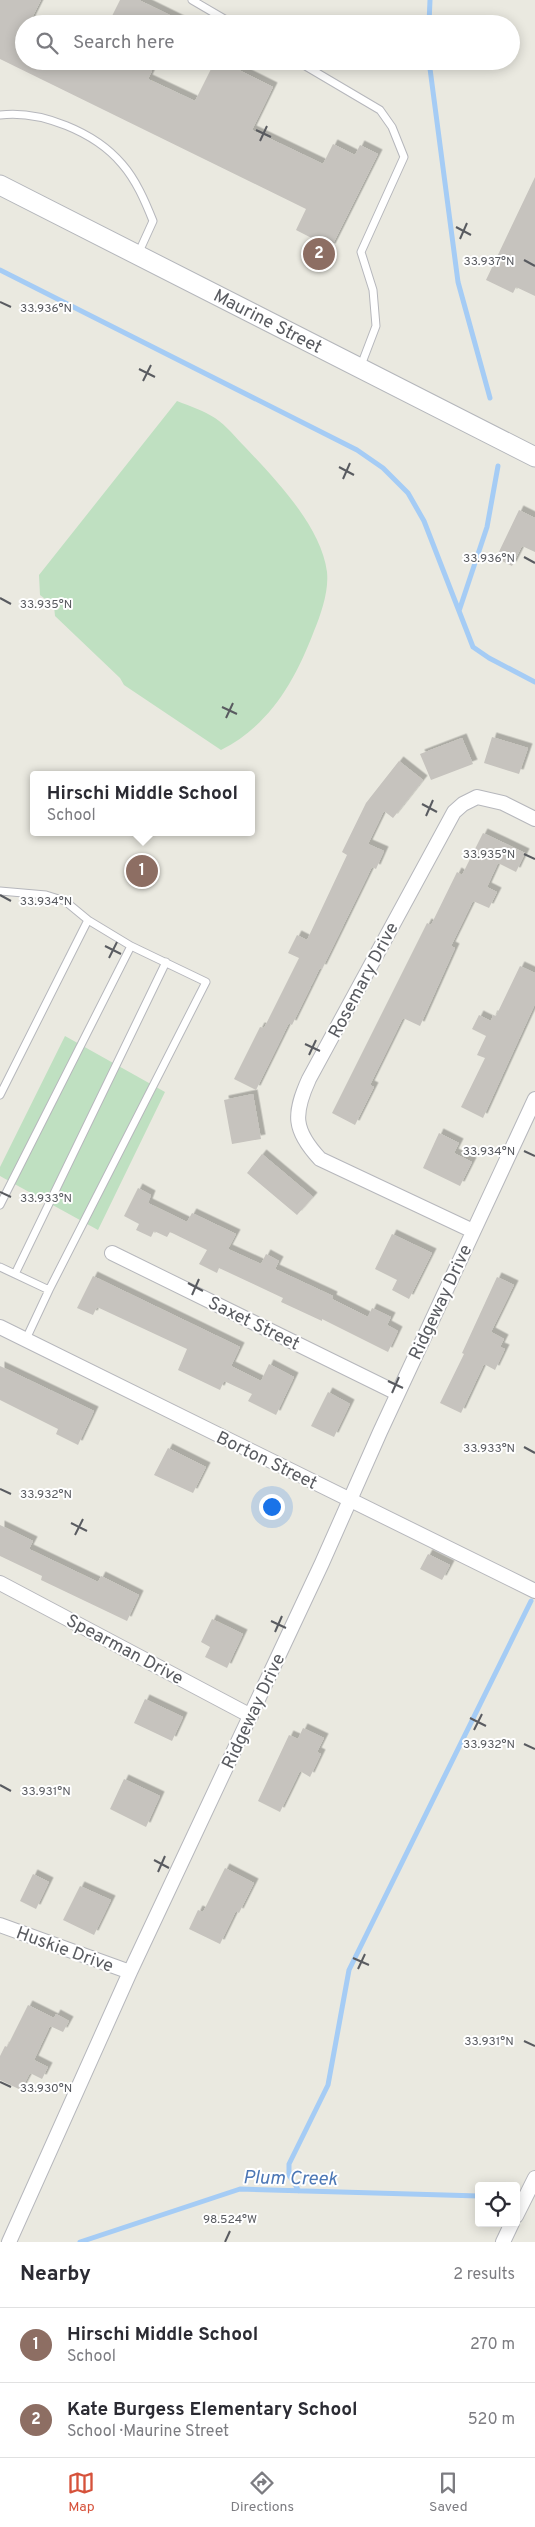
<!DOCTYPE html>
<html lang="en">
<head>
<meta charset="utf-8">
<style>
	:root { --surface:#fff; --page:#f7f7f7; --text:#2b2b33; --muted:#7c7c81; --line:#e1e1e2; --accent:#d6523b }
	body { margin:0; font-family:Overpass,sans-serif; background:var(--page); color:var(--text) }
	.controls { position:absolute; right:15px; bottom:15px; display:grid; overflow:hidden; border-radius:5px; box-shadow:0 2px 12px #0003 }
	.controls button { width:45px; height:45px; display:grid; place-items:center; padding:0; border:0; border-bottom:1px solid var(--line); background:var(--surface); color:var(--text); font:25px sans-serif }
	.you { position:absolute; left:271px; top:1506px; width:18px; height:18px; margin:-12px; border:4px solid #fff; border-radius:50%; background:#1a73e8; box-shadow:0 0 0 8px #1a73e833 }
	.badge { display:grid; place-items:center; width:32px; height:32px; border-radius:50%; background:var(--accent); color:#fff; font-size:16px; font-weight:700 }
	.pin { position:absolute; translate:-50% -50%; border:2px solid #fff; box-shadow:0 1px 5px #0006 }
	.popup { position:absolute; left:30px; top:771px; width:225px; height:65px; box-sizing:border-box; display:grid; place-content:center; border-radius:5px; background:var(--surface); filter:drop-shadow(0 1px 4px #0005); font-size:16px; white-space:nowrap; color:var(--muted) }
	.popup b { font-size:19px; color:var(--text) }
	.popup::after { content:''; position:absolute; left:50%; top:100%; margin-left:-10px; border:10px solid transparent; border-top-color:var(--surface) }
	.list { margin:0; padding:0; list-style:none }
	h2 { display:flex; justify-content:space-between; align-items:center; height:65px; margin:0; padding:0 20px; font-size:21px }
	h2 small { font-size:16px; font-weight:400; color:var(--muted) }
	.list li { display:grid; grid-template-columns:32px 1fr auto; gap:15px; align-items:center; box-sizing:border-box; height:75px; padding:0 20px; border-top:1px solid var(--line) }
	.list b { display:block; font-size:19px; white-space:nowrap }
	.list p { margin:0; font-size:16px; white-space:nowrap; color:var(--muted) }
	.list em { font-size:16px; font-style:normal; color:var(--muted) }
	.icon { flex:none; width:28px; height:28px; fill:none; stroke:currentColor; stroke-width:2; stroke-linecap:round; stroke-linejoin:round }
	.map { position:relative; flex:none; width:535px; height:2242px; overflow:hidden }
	.search { position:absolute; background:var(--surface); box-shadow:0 2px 12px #0003; left:15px; right:15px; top:15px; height:55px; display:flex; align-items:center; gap:12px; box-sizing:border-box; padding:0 18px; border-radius:28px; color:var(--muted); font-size:19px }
	.sheet { height:215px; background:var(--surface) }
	nav { display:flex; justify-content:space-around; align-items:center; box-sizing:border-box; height:70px; border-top:1px solid var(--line); background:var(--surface); font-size:14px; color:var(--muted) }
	nav a { display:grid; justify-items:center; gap:2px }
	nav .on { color:var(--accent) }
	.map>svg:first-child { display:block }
</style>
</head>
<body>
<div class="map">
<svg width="535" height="2242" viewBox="0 0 535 2242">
	<defs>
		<filter id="shadow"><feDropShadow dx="4.5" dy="-4.5" stdDeviation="0" flood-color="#0004"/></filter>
	</defs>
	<rect width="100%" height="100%" fill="#eae9e0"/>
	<path fill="#bfe0c1" d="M177,401C190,406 204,411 215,418C226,425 236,438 245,447C276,480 321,526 327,572C329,591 321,614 314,631C295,681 270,725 221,750L124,685L120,678L55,616L54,606L40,595L39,575Z
		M65,1036L165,1092L98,1230L0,1176V1167Z"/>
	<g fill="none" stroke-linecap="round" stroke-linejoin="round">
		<path stroke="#a5ccf5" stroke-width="5" d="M429,24L430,0
			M429,61L458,282L490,398
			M0,270L357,450L383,468L408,493L424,521L473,647L489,658L535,682
			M459,611L487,527L498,466
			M299,2191L289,2175V2164L328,2085L349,1970L531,1601
			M80,2242L240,2189L479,2196"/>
	</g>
	<path fill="#c6c3be" filter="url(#shadow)" d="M0,0H41L29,24H24V61H143L141,66L152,71L148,79L195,101L215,61H221L273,87L252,130L323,164L333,144L355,155L360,145L378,154L331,248L296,230L306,209L0,59Z
		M120,0H139L188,24H108Z
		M535,177V296L516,287L513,293L486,280Z
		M519,510L535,518V552L522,546L512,566L496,558Z
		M492,737L528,748L519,774L484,763Z
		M462,738L473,764L431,780L420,754Z
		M399,761L423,780L393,818L384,811L368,844L384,851L376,869L372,867L322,969L320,968L292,1025L289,1023L256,1090L234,1079L260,1027L264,1028L299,958L288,953L297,935L307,940L347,855L342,852L366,803Z
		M483,833L525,853L516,872L498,863L487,887L497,892L489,908L473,901L451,946L455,948L420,1026L403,1018L370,1085L374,1087L355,1125L332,1113L427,923L431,925L457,872L462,875Z
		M520,966L535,973V1004L483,1118L461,1107L485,1058L477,1055L486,1036L472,1029L479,1015L491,1021L493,1015L496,1016Z
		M253,1094L261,1139L232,1144L224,1100Z
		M439,1133L459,1143L454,1153L472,1162L460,1186L423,1168Z
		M262,1154L313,1197L297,1215L247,1173Z
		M138,1188L151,1195L148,1203L187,1222L192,1213L236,1234L228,1249L261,1264L266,1254L279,1261L275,1269L333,1296L332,1299L368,1317L372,1308L391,1317L387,1325L398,1331L388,1352L322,1319V1321L281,1302L283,1298L219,1268L217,1273L199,1264L207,1250L170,1232L167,1237L154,1231L151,1237L136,1230L139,1224L124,1216Z
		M392,1234L432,1253L409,1299L392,1290L397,1280L375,1269Z
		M93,1276L240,1347L231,1366L261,1381L269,1364L294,1377L276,1415L248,1401L252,1394L224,1381L220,1390L178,1370L187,1349L97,1307L93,1315L77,1308Z
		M497,1277L514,1285L491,1332L504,1339L500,1347L505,1349L495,1370L484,1364L461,1413L440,1403L464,1354L462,1353Z
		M0,1366L94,1411L78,1445L56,1434L58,1429L0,1400Z
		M328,1392L350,1404L334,1437L311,1426Z
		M168,1448L206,1467L193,1493L154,1475Z
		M0,1525L33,1541L29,1549L98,1582L101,1576L139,1595L127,1621L41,1580L42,1576L0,1556Z
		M428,1554L450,1565L442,1580L420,1569Z
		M212,1619L243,1634L227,1668L205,1657L210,1647L201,1642Z
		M145,1699L183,1717L172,1741L134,1723Z
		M303,1728L324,1738L317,1752L321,1754L310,1777L300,1771L280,1812L258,1801L289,1735L298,1739Z
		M124,1779L160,1796L146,1827L110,1809Z
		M225,1868L254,1883L239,1913L236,1911L220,1944L189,1929L198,1910L203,1912Z
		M33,1874L49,1882L36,1909L20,1901Z
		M80,1886L111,1900L94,1935L63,1920Z
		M28,2005L54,2018L56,2014L69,2021L63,2032L50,2026L34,2060L48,2067L42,2079L30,2073L21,2090L0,2080V2056L5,2046L7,2047Z"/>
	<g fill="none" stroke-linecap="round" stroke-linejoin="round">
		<defs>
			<path id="lane" d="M192,0L233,24
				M297,61L380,110L392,127L404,157L361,252L373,290L376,326L360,368
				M0,115C41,110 95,132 122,164C136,180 145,201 153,221L138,254
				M0,891L46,895L65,901L88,920
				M0,1095L88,920L131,946
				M0,1205L131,946L206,982L49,1290
				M0,1267L49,1290L26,1339
				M15,1274L166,962"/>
			<path id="street" d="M473,1231L320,1159C293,1130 293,1114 309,1079L454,812L463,804L477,797L503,803L535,819
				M112,1253L397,1393
				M0,1327L535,1591
				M0,1583L251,1716
				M0,1925L130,1972
				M516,2216L535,2178
				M9,2242L130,1972L322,1563L380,1432L535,1099
				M503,2242L512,2223"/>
			<path id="secondary" d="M0,185L535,457"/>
		</defs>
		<use href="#lane" stroke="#b6b7bc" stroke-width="9"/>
		<use href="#street" stroke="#b6b7bc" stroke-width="16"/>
		<use href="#secondary" stroke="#b4b6bb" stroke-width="21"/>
		<use href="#lane" stroke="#fff" stroke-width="7"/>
		<use href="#street" stroke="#fff" stroke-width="14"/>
		<use href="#secondary" stroke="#fff" stroke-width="19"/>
	</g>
	<path fill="none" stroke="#595b60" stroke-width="2" d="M256,130L271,137M260,141L267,126M456,227L471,235M460,239L467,223M524,260L535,266M0,302L11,307M139,369L155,377M143,381L151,365M339,467L354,475M343,479L350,463M524,557L535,563M0,598L11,604M222,707L237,714M226,718L233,703M422,804L437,812M426,816L433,800M524,854L535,859M0,895L11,901M105,946L121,954M109,958L117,942M305,1044L320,1051M309,1055L316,1040M524,1151L535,1156M0,1192L11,1197M188,1283L203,1291M192,1295L199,1279M388,1381L403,1388M392,1393L399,1377M524,1447L535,1453M0,1489L11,1494M71,1523L87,1531M75,1535L83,1519M271,1621L286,1628M275,1632L282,1616M470,1718L486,1726M474,1730L482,1714M524,1744L535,1749M0,1785L11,1791M154,1860L169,1868M158,1872L165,1856M353,1958L369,1965M358,1969L365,1954M524,2041L535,2046M0,2082L11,2087M225,2242L230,2231"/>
	<g text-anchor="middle" stroke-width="4" stroke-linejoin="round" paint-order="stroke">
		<g font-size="18" fill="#595b60" stroke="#fff">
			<text transform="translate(268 321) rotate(27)" y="6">Maurine Street</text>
			<text transform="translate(363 980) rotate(-62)" y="6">Rosemary Drive</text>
			<text transform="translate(440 1302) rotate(-65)" y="6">Ridgeway Drive</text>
			<text transform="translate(254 1323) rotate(26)" y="6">Saxet Street</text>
			<text transform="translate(267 1460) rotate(26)" y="6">Borton Street</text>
			<text transform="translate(125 1649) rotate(28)" y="6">Spearman Drive</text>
			<text transform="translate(253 1711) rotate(-65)" y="6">Ridgeway Drive</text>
			<text transform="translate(65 1949) rotate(20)" y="6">Huskie Drive</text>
		</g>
		<g font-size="19" font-style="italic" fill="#4c77b5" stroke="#fff">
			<text transform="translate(290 2177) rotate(1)" y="7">Plum Creek</text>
		</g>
	</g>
	<g font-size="12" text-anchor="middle" fill="#595b60" stroke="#fff" stroke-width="4" stroke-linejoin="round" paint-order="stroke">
		<text x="489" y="265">33.937°N</text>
		<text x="46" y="312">33.936°N</text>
		<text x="489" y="562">33.936°N</text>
		<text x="46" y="608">33.935°N</text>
		<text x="489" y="858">33.935°N</text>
		<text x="46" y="905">33.934°N</text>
		<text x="489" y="1155">33.934°N</text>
		<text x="46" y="1202">33.933°N</text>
		<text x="489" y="1452">33.933°N</text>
		<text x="46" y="1498">33.932°N</text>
		<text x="489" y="1748">33.932°N</text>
		<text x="46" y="1795">33.931°N</text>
		<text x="489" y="2045">33.931°N</text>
		<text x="46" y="2092">33.930°N</text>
		<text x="230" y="2223">98.524°W</text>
	</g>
</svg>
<div class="controls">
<button><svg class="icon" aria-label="locate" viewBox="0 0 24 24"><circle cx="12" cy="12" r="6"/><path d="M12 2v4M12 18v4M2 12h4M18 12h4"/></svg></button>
</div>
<div class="you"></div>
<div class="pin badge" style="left:142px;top:871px;background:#8d6e63">1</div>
<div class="popup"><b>Hirschi Middle School</b>School</div>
<div class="pin badge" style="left:319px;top:254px;background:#8d6e63">2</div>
<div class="search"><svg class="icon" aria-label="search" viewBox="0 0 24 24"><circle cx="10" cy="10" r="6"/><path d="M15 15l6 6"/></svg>Search here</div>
</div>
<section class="sheet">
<h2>Nearby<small>2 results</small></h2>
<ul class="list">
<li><span class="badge" style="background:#8d6e63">1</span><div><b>Hirschi Middle School</b><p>School</p></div><em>270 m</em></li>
<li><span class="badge" style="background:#8d6e63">2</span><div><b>Kate Burgess Elementary School</b><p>School · Maurine Street</p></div><em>520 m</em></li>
</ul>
</section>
<nav>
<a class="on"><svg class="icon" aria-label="map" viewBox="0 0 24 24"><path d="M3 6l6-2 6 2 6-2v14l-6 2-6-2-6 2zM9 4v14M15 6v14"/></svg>Map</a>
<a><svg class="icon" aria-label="directions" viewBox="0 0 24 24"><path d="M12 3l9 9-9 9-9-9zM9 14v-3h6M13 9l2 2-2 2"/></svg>Directions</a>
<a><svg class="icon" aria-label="saved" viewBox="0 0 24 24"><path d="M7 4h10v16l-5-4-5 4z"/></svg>Saved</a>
</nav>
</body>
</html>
